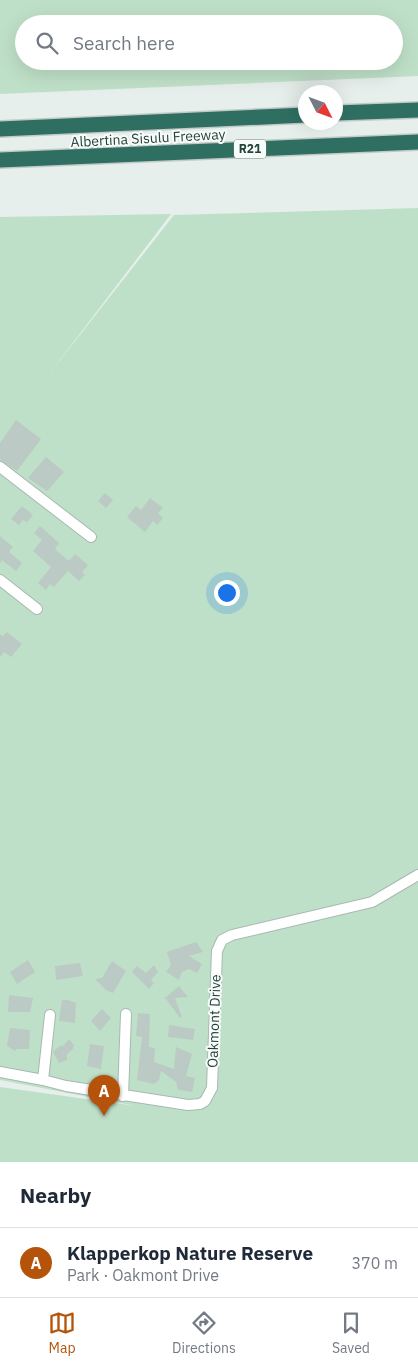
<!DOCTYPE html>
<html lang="en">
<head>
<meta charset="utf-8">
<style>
	:root { --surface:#fff; --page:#f2f2f3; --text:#1f2937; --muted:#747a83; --line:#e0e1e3; --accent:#b45309 }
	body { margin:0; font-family:"IBM Plex Sans",sans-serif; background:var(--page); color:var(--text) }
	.compass { position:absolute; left:298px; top:85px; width:45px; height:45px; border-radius:50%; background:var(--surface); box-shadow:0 5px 20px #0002; rotate:132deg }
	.you { position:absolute; left:226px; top:592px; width:18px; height:18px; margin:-12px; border:4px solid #fff; border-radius:50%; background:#1a73e8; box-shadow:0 0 0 8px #1a73e833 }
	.badge { display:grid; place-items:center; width:32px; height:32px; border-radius:50%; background:var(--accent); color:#fff; font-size:16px; font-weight:700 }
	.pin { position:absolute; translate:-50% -41px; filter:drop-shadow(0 1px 2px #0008) }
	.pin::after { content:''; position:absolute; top:26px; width:18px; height:15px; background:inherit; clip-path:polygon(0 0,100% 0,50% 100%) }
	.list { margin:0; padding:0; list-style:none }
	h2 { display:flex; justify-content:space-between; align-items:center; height:65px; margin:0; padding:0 20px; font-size:21px }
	h2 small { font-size:16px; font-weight:400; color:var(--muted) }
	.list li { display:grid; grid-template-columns:32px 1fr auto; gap:15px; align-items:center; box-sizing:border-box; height:70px; padding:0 20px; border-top:1px solid var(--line) }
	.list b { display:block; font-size:19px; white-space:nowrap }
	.list p { margin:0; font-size:16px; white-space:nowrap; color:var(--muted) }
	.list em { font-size:16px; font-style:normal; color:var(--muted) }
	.icon { flex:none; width:28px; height:28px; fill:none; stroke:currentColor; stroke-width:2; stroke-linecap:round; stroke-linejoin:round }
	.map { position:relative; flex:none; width:418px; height:1162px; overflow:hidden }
	.search { position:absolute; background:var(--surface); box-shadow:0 5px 20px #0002; left:15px; right:15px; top:15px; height:55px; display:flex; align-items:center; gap:12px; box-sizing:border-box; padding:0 18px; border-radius:28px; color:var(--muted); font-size:19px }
	.sheet { height:135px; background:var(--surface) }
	nav { display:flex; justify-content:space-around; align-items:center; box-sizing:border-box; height:70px; border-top:1px solid var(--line); background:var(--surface); font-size:14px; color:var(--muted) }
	nav a { display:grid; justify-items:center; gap:2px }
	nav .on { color:var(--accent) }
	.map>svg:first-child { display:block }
</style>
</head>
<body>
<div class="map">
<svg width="418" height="1162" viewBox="0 0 418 1162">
	<rect width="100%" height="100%" fill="#e6efeb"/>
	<path fill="#bfe0c8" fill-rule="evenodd" d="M0,0H418V76L0,94ZM24,24H394V61H24Z
		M418,208V1162H0V1087L136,1106L0,1080V217L171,214L50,373L174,215Z"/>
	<path fill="#bbcac4" d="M16,420L41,439L17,471L0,460V443Z
		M46,457L64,472L47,491L28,478Z
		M105,493L113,500L106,508L98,501Z
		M150,498L163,508L158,513L163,518L157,525L153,521L145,532L127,517L136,506L141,510Z
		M22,506L33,515L27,522L23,520L19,525L11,519Z
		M40,526L59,543L55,549L69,561L75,554L88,565L82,572L85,575L79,581L68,571L54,587L50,584L46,590L38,583L51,567L33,551L42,540L34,533Z
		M0,536L13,547L9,552L22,563L16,571L2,560L0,563Z
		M7,632L22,644L11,657L4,652L0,657V634L3,636Z
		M196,942L203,952L189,956L202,964L197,973L189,969L182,972L179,980L166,972L171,965L167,952Z
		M28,960L35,972L17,984L10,972Z
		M112,961L126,971L113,993L106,990L95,979L102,978Z
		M80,963L83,976L56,980L55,966Z
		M154,965L158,972L151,980L154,983L149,989L132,972L137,966L146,973Z
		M179,986L188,997L175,998L182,1017L180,1018L166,999H164Z
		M9,995L33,998L30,1012H8Z
		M62,1000H68L76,1003L75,1023L59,1021Z
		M102,1009L111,1018L100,1031L91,1021Z
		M138,1013L150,1014L149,1047L155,1048L154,1062L174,1069L176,1047L192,1054L186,1076L195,1078L192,1092L178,1090L176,1082L161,1071L159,1080L154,1084L137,1080L142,1037L136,1036Z
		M169,1025L195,1029L193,1040L168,1037Z
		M10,1028L30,1030L29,1049H17L15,1051L7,1046Z
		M69,1039L74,1045L73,1049L67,1054V1060L59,1063L53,1052L61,1045L63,1046Z
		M90,1044L104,1046L101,1069L87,1066Z"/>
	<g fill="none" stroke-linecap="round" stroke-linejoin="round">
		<defs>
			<path id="street" d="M0,467L91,537
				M0,580L37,609
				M0,1072L43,1080L66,1086L188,1105L200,1104L205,1101L212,1088L217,951L222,940L232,935L372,902L418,875
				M43,1080L50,1015
				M123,1096L126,1014"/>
			<path id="highway" d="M336,113L418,110
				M0,129L306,115
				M0,160L418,142"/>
		</defs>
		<use href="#street" stroke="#a8b8b2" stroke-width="12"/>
		<use href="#highway" stroke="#c2cac8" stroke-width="18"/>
		<use href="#street" stroke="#fff" stroke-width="10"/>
		<use href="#highway" stroke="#2f6f62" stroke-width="15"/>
	</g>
	<g text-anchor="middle" stroke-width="4" stroke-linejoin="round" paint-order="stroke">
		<rect fill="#f7fbf9" stroke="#637a73" stroke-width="1" x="234" y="139.5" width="32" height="19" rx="4"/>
		<g font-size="12" font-weight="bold" fill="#24423a">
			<text x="250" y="153">R21</text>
		</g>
		<g font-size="14" fill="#24423a" stroke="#f7fbf9">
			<text transform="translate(148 138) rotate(-3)" y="5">Albertina Sisulu Freeway</text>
			<text transform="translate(214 1021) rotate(-88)" y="5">Oakmont Drive</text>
		</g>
	</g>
</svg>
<svg class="compass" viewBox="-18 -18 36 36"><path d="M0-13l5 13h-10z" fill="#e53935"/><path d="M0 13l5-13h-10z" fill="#747a83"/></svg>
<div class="you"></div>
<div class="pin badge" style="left:104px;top:1116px">A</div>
<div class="search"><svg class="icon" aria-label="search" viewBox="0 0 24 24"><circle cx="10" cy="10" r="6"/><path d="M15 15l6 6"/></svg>Search here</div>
</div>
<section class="sheet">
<h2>Nearby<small></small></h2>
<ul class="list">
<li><span class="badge">A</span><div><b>Klapperkop Nature Reserve</b><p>Park · Oakmont Drive</p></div><em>370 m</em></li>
</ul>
</section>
<nav>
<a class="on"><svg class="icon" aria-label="map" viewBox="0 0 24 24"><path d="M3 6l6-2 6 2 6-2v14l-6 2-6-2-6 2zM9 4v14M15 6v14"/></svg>Map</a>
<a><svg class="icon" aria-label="directions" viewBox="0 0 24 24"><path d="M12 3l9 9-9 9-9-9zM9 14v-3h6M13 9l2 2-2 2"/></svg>Directions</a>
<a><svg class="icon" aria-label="saved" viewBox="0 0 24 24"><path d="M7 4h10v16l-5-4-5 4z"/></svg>Saved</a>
</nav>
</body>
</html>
